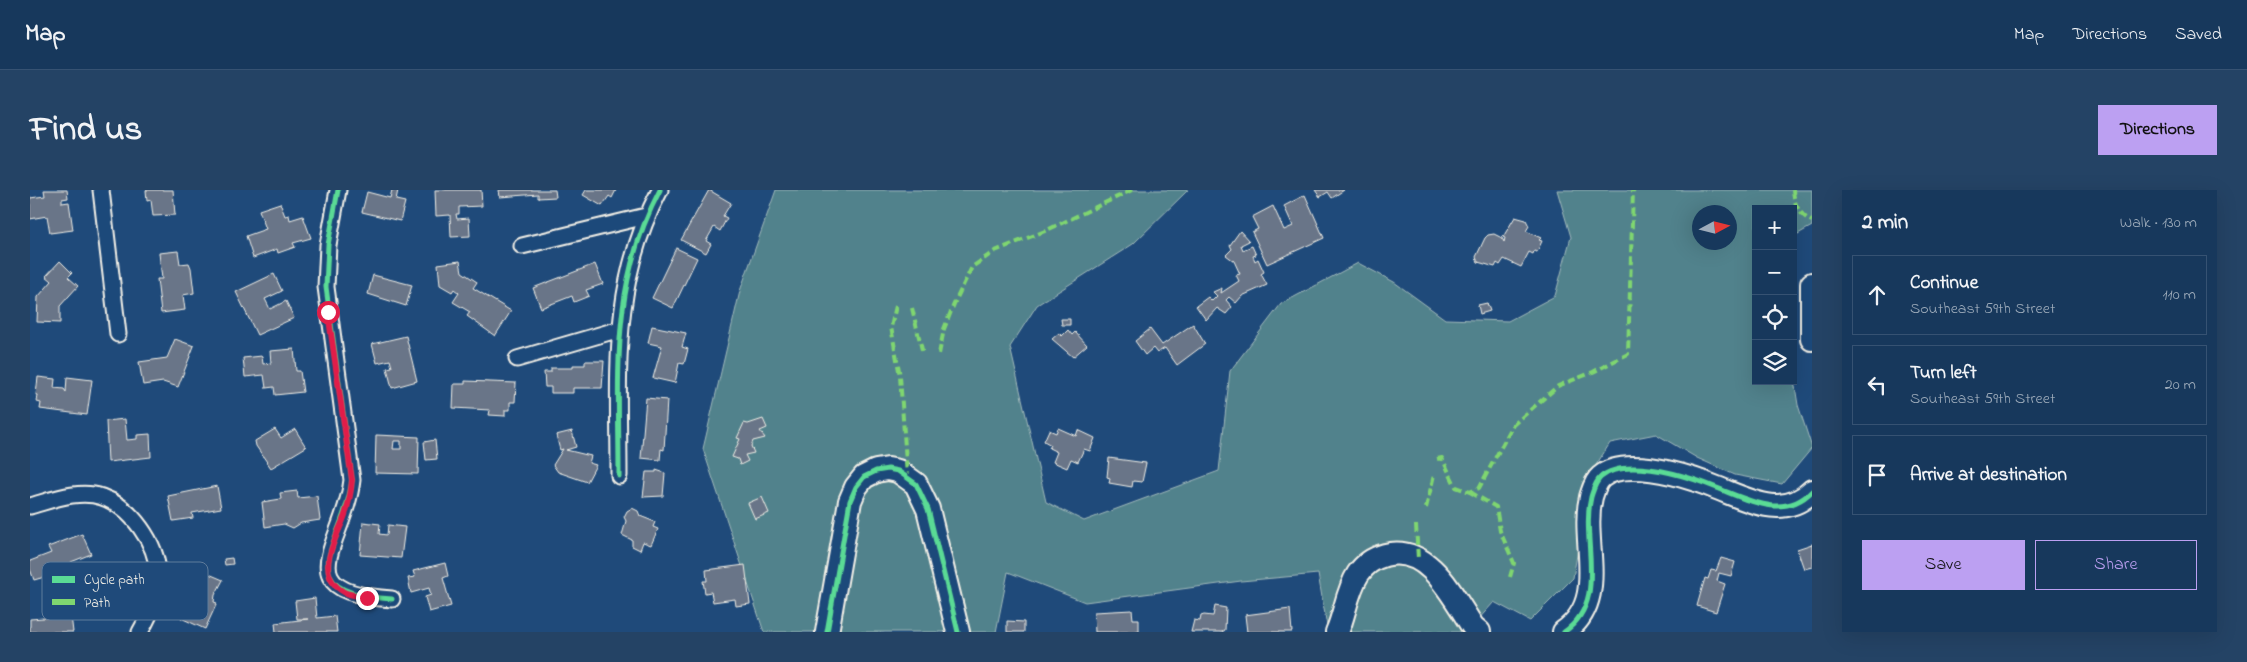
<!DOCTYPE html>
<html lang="en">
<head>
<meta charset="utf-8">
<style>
	:root { --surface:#17385c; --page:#244365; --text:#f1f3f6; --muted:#9eacbb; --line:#365272; --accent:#bca0f2 }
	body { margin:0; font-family:"Indie Flower",sans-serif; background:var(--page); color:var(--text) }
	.controls { position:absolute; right:15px; top:15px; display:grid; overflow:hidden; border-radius:0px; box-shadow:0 5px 20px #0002 }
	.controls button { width:45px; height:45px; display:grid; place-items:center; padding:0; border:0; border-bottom:1px solid var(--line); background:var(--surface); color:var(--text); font:25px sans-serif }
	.compass { position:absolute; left:1662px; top:15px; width:45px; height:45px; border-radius:50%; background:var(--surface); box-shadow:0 5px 20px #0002; rotate:83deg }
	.stop { position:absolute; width:15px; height:15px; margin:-11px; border:4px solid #e11d48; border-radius:50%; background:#fff }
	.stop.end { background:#e11d48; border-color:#fff; box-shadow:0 1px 5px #0008 }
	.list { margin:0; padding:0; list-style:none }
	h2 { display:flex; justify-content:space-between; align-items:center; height:65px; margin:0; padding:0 20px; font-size:21px }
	h2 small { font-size:16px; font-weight:400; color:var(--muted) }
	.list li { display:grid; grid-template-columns:32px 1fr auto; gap:15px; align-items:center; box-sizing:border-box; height:80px; margin:0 10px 10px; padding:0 10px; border:1px solid var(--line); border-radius:0px }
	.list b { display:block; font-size:19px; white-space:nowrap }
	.list p { margin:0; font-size:16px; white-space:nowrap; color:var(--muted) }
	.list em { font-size:16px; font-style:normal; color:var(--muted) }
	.actions { display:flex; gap:10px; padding:15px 20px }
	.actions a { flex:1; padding:11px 0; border:1px solid var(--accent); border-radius:0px; text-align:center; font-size:18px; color:var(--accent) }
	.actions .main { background:var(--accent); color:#111 }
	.icon { flex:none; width:28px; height:28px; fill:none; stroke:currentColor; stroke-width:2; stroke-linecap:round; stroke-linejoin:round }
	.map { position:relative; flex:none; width:1782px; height:442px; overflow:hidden; border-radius:0px }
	header { display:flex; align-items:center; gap:30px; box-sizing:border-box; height:70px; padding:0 25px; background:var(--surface); border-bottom:1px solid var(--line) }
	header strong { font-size:24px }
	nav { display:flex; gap:28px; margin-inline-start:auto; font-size:18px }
	.intro { display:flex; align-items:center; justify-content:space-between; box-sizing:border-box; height:120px; padding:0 30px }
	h1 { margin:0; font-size:35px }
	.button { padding:12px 22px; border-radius:0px; background:var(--accent); color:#111; font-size:18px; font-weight:700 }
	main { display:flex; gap:30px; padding:0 30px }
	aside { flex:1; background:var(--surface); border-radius:0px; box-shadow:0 5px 20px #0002 }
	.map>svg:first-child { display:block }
</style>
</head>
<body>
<header>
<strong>Map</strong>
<nav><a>Map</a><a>Directions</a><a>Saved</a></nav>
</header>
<div class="intro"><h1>Find us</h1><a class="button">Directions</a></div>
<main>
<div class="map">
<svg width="1782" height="442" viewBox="0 0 1782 442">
	<rect width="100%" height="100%" fill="#1f4a7a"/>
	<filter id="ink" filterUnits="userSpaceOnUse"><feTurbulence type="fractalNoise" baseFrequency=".02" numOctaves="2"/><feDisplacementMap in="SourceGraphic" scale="10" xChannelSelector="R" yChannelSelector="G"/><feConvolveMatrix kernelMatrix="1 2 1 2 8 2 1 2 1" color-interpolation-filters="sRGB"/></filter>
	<g filter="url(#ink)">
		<path fill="#51828c" stroke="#a2baba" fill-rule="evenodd" d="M746,0H1158L1103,54L1007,115L980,157L1016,312L1054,331L1189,281L1200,181L1251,114L1328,73L1364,92L1415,129L1478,131L1525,106L1541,47L1527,0H1782V36L1766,45L1763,53V19H1726V191H1763V184L1768,215L1782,258L1752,294L1705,285L1667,268L1626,244L1580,253L1561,283L1543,388L1500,431L1464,412L1437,442H1298L1288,384L1211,391L1055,412L978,382L966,442H734L673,259L710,101ZM1670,22H1700V52H1670Z"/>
		<path fill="#697588" stroke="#f4f1e8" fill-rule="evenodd" d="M14,0H37L38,8L32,9V13L39,12L43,40L20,43L17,26L0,29V8L15,6Z
			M116,0H143L145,25L123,26L121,10L117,11Z
			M362,0H368L366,10L375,12L370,31L332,22L337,2L360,8Z
			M405,0H451L452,16L429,17V24H426L427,29L439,28L440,46L421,47L420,25L406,26Z
			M469,0H525L526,7L508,8V4L470,7Z
			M556,0H586L582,8L579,6L572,16L553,5Z
			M679,0L701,13L693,26L697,28L690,41L684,37L676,51L681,54L676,63L651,50Z
			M1285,0H1314L1302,8L1298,2L1290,7Z
			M1275,5L1294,48L1237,74L1222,42L1228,39L1222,27L1243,16L1254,40L1263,36L1254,16Z
			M250,13L255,26L259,25L260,30L273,26L281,48L263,53L265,57L248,63L247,59L223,68L216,46L236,39L229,20Z
			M1485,27L1496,30L1499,36L1496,41L1511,48L1509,50L1512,51L1507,62L1504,61L1503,64L1499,62L1491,77L1474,69L1470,75L1467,73L1465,77L1448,72L1446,67L1455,48L1458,45L1464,44L1472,48L1474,52L1475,48L1473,47Z
			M1210,41L1219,51L1211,55L1213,60L1222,56L1226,65L1223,66L1225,71L1228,69L1234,82L1231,84L1237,95L1212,106L1206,113L1199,107L1196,110L1202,117L1196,124L1187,118L1176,130L1166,116L1178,107L1182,111L1187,106L1183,102L1192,98L1191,103L1209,91L1206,85L1210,84L1204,71L1196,65L1202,59L1200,55Z
			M646,58L667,68L643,118L622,108Z
			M148,61L150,74L159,73L161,78L164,103L153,105L155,120L131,123L127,89H132L129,63Z
			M30,71L42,83L38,87L48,96L30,116V133L7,132L8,107L22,91L16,86Z
			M430,71L432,82L447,92L443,98L481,121L465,146L437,126L440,122L423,112L429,103L424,99L422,102L410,95L408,74Z
			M565,74L573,94L556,100L559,106L544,112L542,106L511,118L503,98Z
			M244,84L252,101L235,109L240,119L256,111L264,128L227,145L206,102Z
			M343,85L382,95L376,116L338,104Z
			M1457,113L1460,121L1450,124L1448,115Z
			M1031,129H1040V135H1032Z
			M1163,134L1175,154L1147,175L1135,158L1127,163L1123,158L1115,165L1105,151L1120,139L1132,155Z
			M622,136L656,143L652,157L658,159L654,174L649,173L645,193L623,188L632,156L618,153Z
			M1038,140L1042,145L1045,142L1057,155L1043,167L1022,149L1029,143L1032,146Z
			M376,146L387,191L362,198L357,178L362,177L360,170L347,173L342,154Z
			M145,149L164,156L148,197L133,192L113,195L109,172L137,168Z
			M264,159L266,181H270L273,202L245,205L244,197L236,198L234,185L215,187L213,168L232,166L233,174L241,173L240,161Z
			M555,171H574L572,198H543V203H521V197H515L514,182H521V178H543V175H555Z
			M8,187L25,189L24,198L34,199L36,202L37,187L62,190L57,225L10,219L11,213L7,212L8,205H6Z
			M435,191L486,193L485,212H480V220H475V226L459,225L460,220L423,218L424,194H435Z
			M616,208L637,210L634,260L631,259L630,270L611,268Z
			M95,229L97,250L107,249V245L120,244L121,267L78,272L76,231Z
			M733,229L737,238L730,241L735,248L723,251L721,256L724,263L715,265L718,271L710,275L708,269L702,267L710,249L707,248L714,233L718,234Z
			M1028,238L1046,246L1048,240L1065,248L1060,261L1054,259L1048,272L1041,269L1037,278L1023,272L1027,262L1019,258L1021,255L1014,251L1019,240L1026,243Z
			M245,239L251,248L265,239L276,257L241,278L226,256L225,251Z
			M542,241L546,257L536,260L561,266L559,273L566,275L557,292L528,282L523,275L533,259L530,260L526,245Z
			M346,245L389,247L388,284L345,283ZM364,251H371V259H363Z
			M405,250L407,269L396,270L394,252Z
			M1079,268L1116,273L1112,292L1103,291L1102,297L1079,293L1080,288L1077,287Z
			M626,280L635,283L633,306L613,307L616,282H626Z
			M187,296L191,318L162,323L163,328L143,331L138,306Z
			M267,301L268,308L287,306L290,330L271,333L263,338L254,334L235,337L232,312L251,309L250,303Z
			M732,307L739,323L725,329L718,313Z
			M602,318L608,321L610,326L625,332L623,337L628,339L621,355L613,352L610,360L602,356V350L592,345L596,331L594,327L597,321Z
			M333,332L350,334L349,344L357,345L358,335L375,337L371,368L330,365Z
			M52,344L61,364L41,372L42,374L18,386L4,390L0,379V371L21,363L18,357Z
			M1782,354V377L1774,379L1767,359Z
			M202,368L203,374L195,375L194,369Z
			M1691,368L1705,372L1701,386L1689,383L1687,391L1695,394L1686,422L1667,416L1675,388L1678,389L1681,380L1686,381Z
			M415,373L418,386L413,388L421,416L399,422L395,407L401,405L399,398L381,403L378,388L385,387L383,381Z
			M715,375L720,414L706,416L705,409L683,412L681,402L675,403L673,391H677L676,380Z
			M172,381L193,390L185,405L184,412L187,413L175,439L151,428Z
			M285,408L287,428L305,426L307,442H246L245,433L278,429H267L265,411Z
			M1185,416L1196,418L1195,440L1192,442H1161L1164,430L1170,431L1171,426L1174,425L1183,426Z
			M1260,419L1262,442H1217L1215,425Z
			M1102,420L1103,429H1109V442H1065L1064,422Z
			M41,426L43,442H0V429Z
			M977,431L994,432V442H977Z"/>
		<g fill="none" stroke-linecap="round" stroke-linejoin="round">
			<defs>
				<path id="street" d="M71,0L88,144
					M308,0L298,55L296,97L322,290C315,354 253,402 362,409
					M492,56L616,26
					M487,169L590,139
					M589,286C589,183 580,94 630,0
					M0,316C22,310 49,299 72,307C101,317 127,353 128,384C129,404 120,425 110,442"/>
				<path id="secondary" d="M1782,94V149
					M797,442L820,311L826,297L834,287L846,281L858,279L868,281L886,294L898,319L928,442
					M1307,442C1315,424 1317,401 1328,384C1334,375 1344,368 1355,365C1399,354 1423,407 1443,437L1449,442
					M1534,442C1580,410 1550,352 1561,307C1563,301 1565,292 1571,287C1579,280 1593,278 1603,278C1632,278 1660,287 1687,298C1718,310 1754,330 1782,301"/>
			</defs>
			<use href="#street" stroke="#f4f1e8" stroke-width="19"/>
			<use href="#secondary" stroke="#f4f1e8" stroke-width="26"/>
			<use href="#street" stroke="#1f4a7a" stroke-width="15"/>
			<use href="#secondary" stroke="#1f4a7a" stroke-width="22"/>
			<path stroke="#7fd670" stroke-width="4" stroke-dasharray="8 4" stroke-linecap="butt" d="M1763,0C1764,14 1769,25 1782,31
				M866,116L861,137L870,186L877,286
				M882,118L893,164
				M909,164L914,139L924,114L942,77L965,61L1015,41L1102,0
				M1407,269L1412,268L1426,297L1440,302L1449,298L1483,235L1528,196L1563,182L1598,164L1603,0
				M1440,302L1466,317L1470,341L1484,373L1480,387
				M1396,318L1404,285
				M1386,335L1388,369"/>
			<defs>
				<path id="cycleway" d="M308,0L298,55L296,97L322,290C315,354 253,402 362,409
					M589,286C589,183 580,94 630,0
					M797,442L820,311L826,297L834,287L846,281L858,279L868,281L886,294L898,319L928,442
					M1534,442C1580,410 1550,352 1561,307C1563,301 1565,292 1571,287C1579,280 1593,278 1603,278C1632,278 1660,287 1687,298C1718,310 1754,330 1782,301"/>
			</defs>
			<use href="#cycleway" stroke="#1f4a7a" stroke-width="8"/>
			<use href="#cycleway" stroke="#5adb95" stroke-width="5"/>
		</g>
	</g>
	<g fill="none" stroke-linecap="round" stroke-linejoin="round" filter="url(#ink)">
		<path stroke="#e11d48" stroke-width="6" d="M298,122L322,290C321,302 319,313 315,325C307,348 282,384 314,402C320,405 330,406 337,408"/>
	</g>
	<rect x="12" y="372" width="166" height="58" rx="8" fill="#1f4a7a" stroke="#5f7c9b" stroke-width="1"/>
	<rect x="22" y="386" width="23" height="7" fill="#5adb95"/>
	<rect x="22" y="409" width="23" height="6" fill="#7fd670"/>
	<g font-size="14" fill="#f4f1e8">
		<text x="54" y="394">Cycle path</text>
		<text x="54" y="417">Path</text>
	</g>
</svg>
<div class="controls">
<button>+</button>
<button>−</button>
<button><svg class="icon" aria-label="locate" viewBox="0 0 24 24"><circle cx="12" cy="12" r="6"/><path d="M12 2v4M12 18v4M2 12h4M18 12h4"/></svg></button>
<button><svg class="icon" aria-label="layers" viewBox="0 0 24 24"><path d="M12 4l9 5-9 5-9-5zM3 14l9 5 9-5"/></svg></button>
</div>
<svg class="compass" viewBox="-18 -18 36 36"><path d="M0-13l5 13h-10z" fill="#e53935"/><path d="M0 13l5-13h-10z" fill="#9eacbb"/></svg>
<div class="stop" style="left:298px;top:122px"></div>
<div class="stop end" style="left:337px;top:408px"></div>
</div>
<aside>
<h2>2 min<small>Walk · 130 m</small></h2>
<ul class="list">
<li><svg class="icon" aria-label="ahead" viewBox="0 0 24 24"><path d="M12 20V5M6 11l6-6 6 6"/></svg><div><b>Continue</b><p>Southeast 59th Street</p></div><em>110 m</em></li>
<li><svg class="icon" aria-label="left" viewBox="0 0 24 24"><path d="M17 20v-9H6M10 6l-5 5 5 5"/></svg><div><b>Turn left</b><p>Southeast 59th Street</p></div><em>20 m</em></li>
<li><svg class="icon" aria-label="arrive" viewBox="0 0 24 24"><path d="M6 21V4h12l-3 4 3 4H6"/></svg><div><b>Arrive at destination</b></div></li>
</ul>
<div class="actions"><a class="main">Save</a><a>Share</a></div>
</aside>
</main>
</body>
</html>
